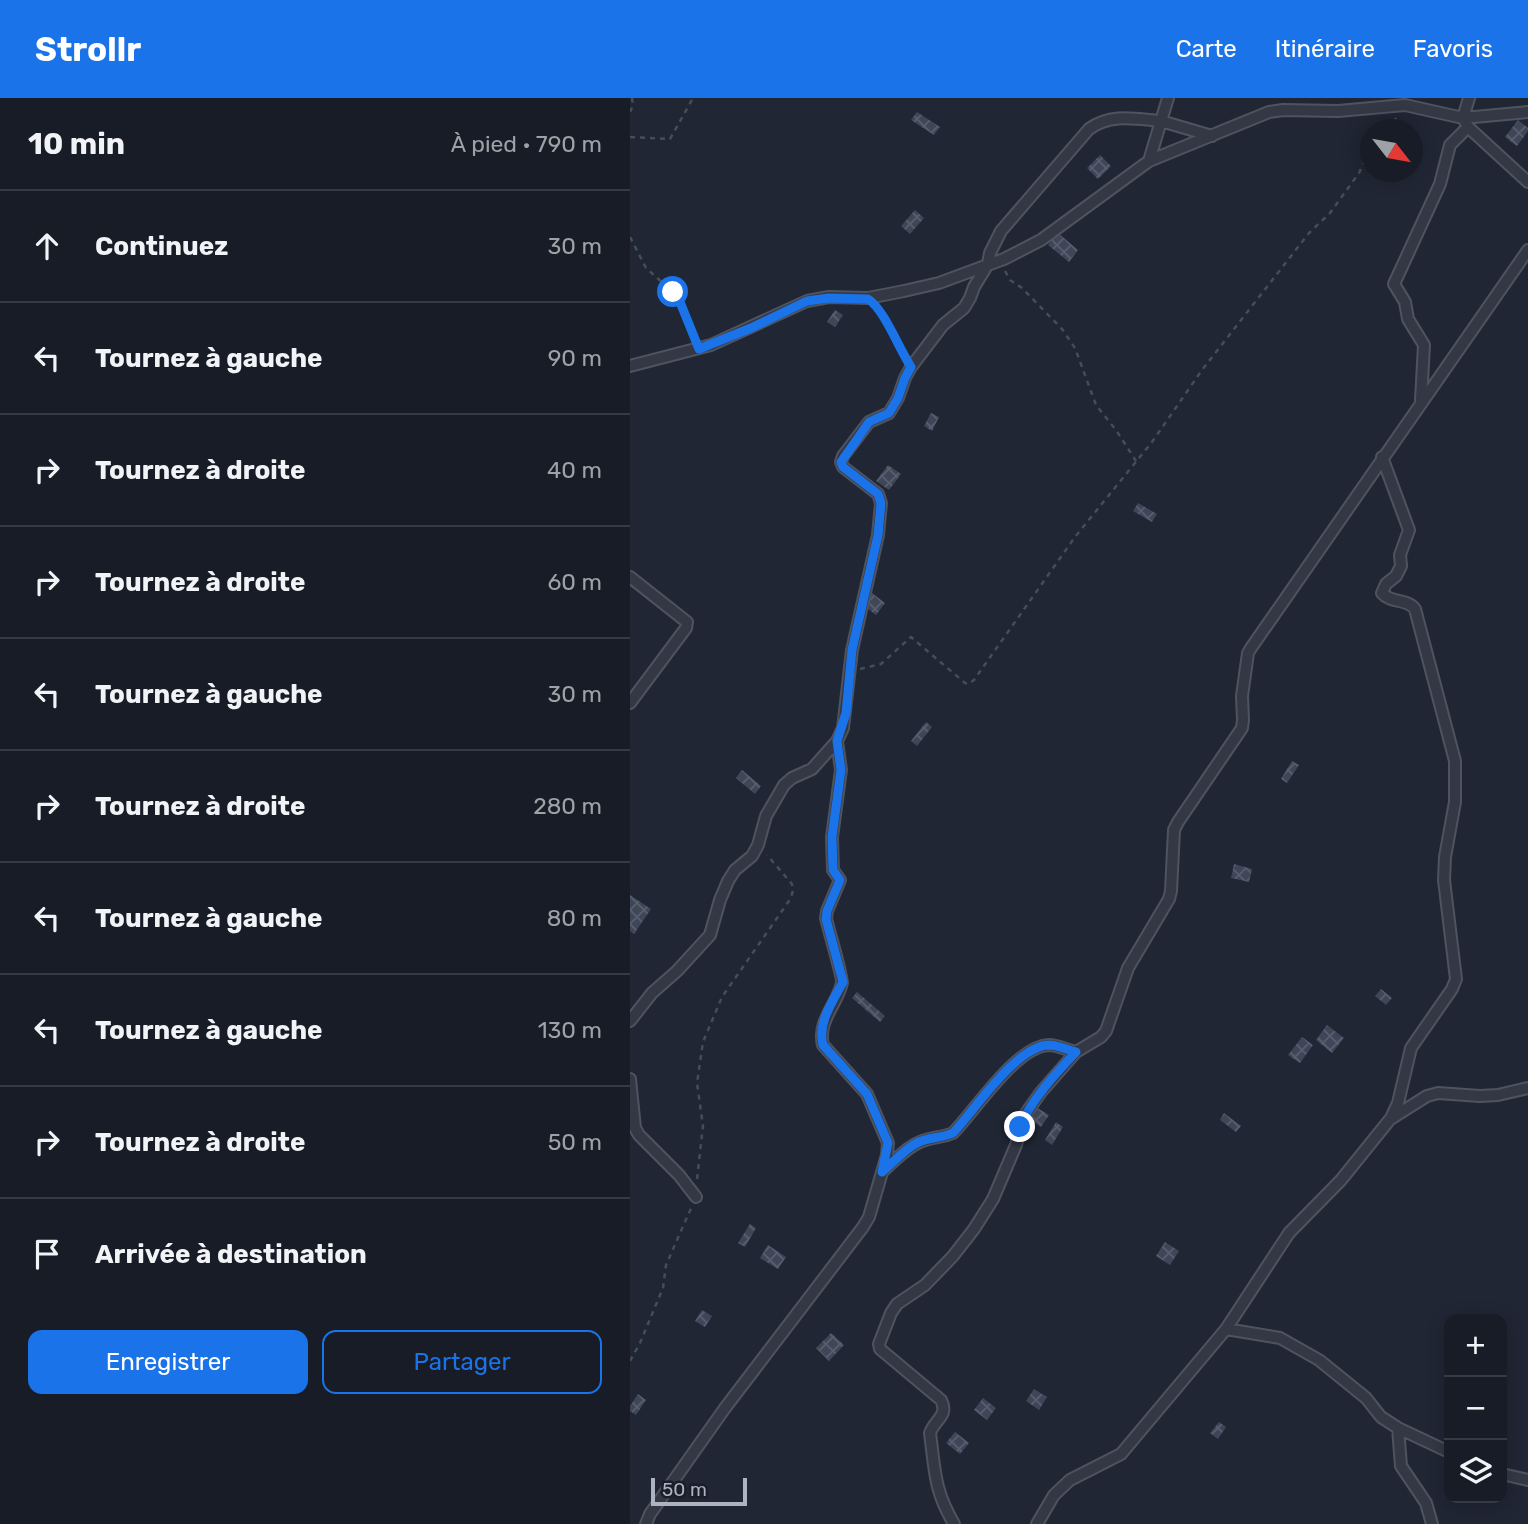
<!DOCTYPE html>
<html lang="fr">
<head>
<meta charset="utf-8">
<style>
	:root { --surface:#181c27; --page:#21252f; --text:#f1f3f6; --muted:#9fa1a7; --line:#363a44; --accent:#1a73e8 }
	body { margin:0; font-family:Rubik,sans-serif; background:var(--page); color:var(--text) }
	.controls { position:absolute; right:21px; bottom:21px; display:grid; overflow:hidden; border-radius:14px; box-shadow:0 4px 18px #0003 }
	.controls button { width:63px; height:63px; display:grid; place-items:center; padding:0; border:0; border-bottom:2px solid var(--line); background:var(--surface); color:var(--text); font:35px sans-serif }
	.compass { position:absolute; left:730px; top:21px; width:63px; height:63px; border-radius:50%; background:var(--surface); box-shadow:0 4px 18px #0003; rotate:121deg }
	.scale { position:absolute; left:21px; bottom:18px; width:96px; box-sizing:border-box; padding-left:7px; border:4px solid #aeb3c2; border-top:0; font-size:19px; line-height:24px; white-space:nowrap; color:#aeb3c2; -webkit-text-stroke:5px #191e29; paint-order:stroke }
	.stop { position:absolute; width:21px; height:21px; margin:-16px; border:5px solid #1a73e8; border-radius:50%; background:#fff }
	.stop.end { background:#1a73e8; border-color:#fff; box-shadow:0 2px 7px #0008 }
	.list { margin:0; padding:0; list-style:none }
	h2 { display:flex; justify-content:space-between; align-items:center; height:91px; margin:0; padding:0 28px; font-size:30px }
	h2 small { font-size:23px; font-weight:400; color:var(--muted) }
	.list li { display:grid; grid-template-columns:46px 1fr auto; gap:21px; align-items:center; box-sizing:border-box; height:112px; padding:0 28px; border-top:2px solid var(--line) }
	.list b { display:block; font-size:26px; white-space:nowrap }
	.list em { font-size:23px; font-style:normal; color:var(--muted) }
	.actions { display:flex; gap:14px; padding:21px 28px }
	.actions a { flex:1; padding:16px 0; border:2px solid var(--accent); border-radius:14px; text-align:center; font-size:24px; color:var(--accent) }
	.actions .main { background:var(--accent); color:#fff }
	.icon { flex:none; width:38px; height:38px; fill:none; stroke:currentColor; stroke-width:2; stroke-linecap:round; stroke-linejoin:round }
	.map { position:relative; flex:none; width:898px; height:1426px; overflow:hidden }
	header { display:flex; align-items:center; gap:42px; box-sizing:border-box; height:98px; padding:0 35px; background:var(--accent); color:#fff }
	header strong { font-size:33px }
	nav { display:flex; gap:38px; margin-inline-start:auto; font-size:24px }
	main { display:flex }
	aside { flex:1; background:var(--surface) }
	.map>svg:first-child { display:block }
</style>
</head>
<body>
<header>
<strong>Strollr</strong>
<nav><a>Carte</a><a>Itinéraire</a><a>Favoris</a></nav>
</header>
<main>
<aside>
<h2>10 min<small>À pied · 790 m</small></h2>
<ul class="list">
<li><svg class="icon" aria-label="ahead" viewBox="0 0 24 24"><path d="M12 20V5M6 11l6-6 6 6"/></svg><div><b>Continuez</b></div><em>30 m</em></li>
<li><svg class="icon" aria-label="left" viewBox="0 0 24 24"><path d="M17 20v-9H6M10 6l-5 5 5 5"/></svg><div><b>Tournez à gauche</b></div><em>90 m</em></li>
<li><svg class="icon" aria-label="right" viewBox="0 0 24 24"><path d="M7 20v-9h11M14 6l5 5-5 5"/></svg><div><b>Tournez à droite</b></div><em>40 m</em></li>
<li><svg class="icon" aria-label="right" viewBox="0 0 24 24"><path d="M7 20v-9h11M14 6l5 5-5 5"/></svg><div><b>Tournez à droite</b></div><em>60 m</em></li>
<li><svg class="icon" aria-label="left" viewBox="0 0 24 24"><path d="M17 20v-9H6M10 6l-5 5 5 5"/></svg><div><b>Tournez à gauche</b></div><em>30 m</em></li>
<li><svg class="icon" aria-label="right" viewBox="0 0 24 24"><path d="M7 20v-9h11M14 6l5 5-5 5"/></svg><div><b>Tournez à droite</b></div><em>280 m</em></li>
<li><svg class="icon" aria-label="left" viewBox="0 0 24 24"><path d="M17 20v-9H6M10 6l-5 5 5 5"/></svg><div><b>Tournez à gauche</b></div><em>80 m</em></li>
<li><svg class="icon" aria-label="left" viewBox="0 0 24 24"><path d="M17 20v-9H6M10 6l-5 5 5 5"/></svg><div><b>Tournez à gauche</b></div><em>130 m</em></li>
<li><svg class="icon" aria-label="right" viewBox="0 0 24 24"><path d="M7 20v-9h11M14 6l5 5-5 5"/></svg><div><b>Tournez à droite</b></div><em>50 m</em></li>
<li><svg class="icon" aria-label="arrive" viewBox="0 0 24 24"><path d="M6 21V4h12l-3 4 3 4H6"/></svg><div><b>Arrivée à destination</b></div></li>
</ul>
<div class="actions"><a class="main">Enregistrer</a><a>Partager</a></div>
</aside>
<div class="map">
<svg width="898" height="1426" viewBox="0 0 898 1426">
	<defs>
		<pattern id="building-cross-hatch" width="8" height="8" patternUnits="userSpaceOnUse" patternTransform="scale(1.75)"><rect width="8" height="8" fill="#3f4657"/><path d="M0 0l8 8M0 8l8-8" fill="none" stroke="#585e6e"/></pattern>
	</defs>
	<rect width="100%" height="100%" fill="#202634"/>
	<path fill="url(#building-cross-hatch)" d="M287,14L310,29L304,37L281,22Z
		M888,22L898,30V33L887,48L875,39Z
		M470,57L481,68L468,81L457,70Z
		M285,112L294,120L280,136L271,128Z
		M428,135L448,152L439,164L418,147Z
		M205,212L213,217L205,229L197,224Z
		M301,315L309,319L302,333L294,328Z
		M258,367L271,376L259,392L246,383Z
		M508,405L527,416L522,424L503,413Z
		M242,495L255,505L246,517L233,507Z
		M296,624L302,629L287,648L281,643Z
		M662,663L669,667L657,685L651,681Z
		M112,672L131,688L125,696L106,680Z
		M604,766L622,771L619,784L601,780Z
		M0,797L21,811L4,836L0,833Z
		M751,891L762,900L756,907L745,898Z
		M227,894L255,918L250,924L222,900Z
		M697,927L714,940L702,955L686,942Z
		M672,939L683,947L670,965L658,957Z
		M404,1008L419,1017L411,1029L397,1020Z
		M594,1015L611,1028L606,1034L590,1022Z
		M426,1024L433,1029L422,1047L415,1042Z
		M120,1126L126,1130L115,1149L108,1145Z
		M535,1144L549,1153L540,1167L526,1158Z
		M138,1147L156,1159L148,1171L130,1160Z
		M72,1212L82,1218L75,1229L65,1223Z
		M201,1235L214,1247L199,1263L186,1250Z
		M404,1291L417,1299L409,1312L396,1303Z
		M8,1296L16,1302L6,1317L0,1313V1308Z
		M353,1300L366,1310L357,1322L344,1312Z
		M589,1324L596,1329L588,1341L580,1335Z
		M325,1334L339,1345L330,1356L316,1345Z"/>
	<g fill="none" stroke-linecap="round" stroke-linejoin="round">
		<defs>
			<path id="street" d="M538,0L531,23L582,38
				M839,0L833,20L838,29L898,84
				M0,268L81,247L177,203L199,199L238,200L274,193L309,185L374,161L411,142L519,63L639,14L653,12L708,13L775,7L833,20L898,14
				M791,302L794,247L778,221L775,204L764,186L810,86L820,47L838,29
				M0,479L57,524L56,530L0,605
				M0,923L22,895L47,873L80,837L90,802L98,783L105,772L122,758L128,747L136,718L154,687L162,680L182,671L207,643L213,630L222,552L248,437L251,405L248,396L213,369L211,364L213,358L239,324L259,315L268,300L275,280L281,269L313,227L334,210L340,200L344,189L358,166L360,155L371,133L459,31C481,15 506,21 531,23L519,63
				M0,981L5,1030L9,1037L49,1077L66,1099
				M762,1020L797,998L808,995L850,998L868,997L898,990
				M253,1073C264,1063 276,1050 290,1044C300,1039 312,1040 323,1035C345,1013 386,948 419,947C427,947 437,952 446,954
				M596,1231L650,1240L689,1262L736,1300L751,1319L768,1330L819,1354
				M768,1330L771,1368L796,1405L802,1426
				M872,1376L898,1382
				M16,1426L20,1416L95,1310L233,1129L239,1119L257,1057L258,1045L237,996L193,947C187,923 207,907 212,885C213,880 198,830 196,820L197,813L210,782L203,772L202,739L211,672L207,643
				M324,1426C304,1392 305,1373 300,1335C305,1321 319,1318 311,1302L250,1251L249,1246L261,1215L267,1206L295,1187L323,1158L344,1131L363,1101L386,1047L394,1018L411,994L446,954L471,939L476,933L498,870L539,801L541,793L544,732L548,724L612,630L613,622L612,598L618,555L621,550L898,152
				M407,1426L424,1397L440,1382L491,1356L596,1231L659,1135L711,1082L761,1020L768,1005L781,950L822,891L826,881L814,782L815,759L825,704V663L785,511C777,500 761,506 752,495L756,486L766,478L771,468L770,457L779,432L752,359"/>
		</defs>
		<use href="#street" stroke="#4e5360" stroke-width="14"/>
		<path stroke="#425055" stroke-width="2.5" stroke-dasharray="5 5" stroke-linecap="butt" d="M0,14L3,7L2,0
			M757,32L767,19
			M0,39L40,41L63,0
			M0,139L16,170L43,194L50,204L65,241
			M375,173L380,182L392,190L432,231L445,250L466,307L486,332L506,363
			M249,211L276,260
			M230,571L251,566L281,539L335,585L339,586L344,582L445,439L522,344L572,272L679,135L700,115L729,75L740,51
			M67,1081L73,1028L67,985L73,944L92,899L161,800L163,792L162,786L137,757
			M0,1263L10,1245L33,1190L36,1167L62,1108"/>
		<use href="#street" stroke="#343845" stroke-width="10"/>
	</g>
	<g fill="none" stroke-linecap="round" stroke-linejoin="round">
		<path stroke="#1a73e8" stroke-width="9" d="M43,194L50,204L69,251L121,230L177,203L199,200L238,201C254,211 269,251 281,269L275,280L268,300L259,315L239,324L211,364L213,369L248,396L251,405L248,437L222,552L216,615L207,643L211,672L202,739L203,772L210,782L197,813L196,821L213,884C203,903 187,925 193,947L237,996L258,1045L252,1074C264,1064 275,1050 289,1044C300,1039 312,1040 323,1035C345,1012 386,948 419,947C427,947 438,952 446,954C427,974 400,1003 390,1029"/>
	</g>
</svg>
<div class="controls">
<button>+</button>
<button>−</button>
<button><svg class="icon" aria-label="layers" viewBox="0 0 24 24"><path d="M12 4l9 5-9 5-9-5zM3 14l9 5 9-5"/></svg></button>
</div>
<svg class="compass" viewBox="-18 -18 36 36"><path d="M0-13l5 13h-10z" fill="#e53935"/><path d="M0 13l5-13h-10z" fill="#9fa1a7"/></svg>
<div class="scale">50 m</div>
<div class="stop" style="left:43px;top:194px"></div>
<div class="stop end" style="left:390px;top:1029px"></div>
</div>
</main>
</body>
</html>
